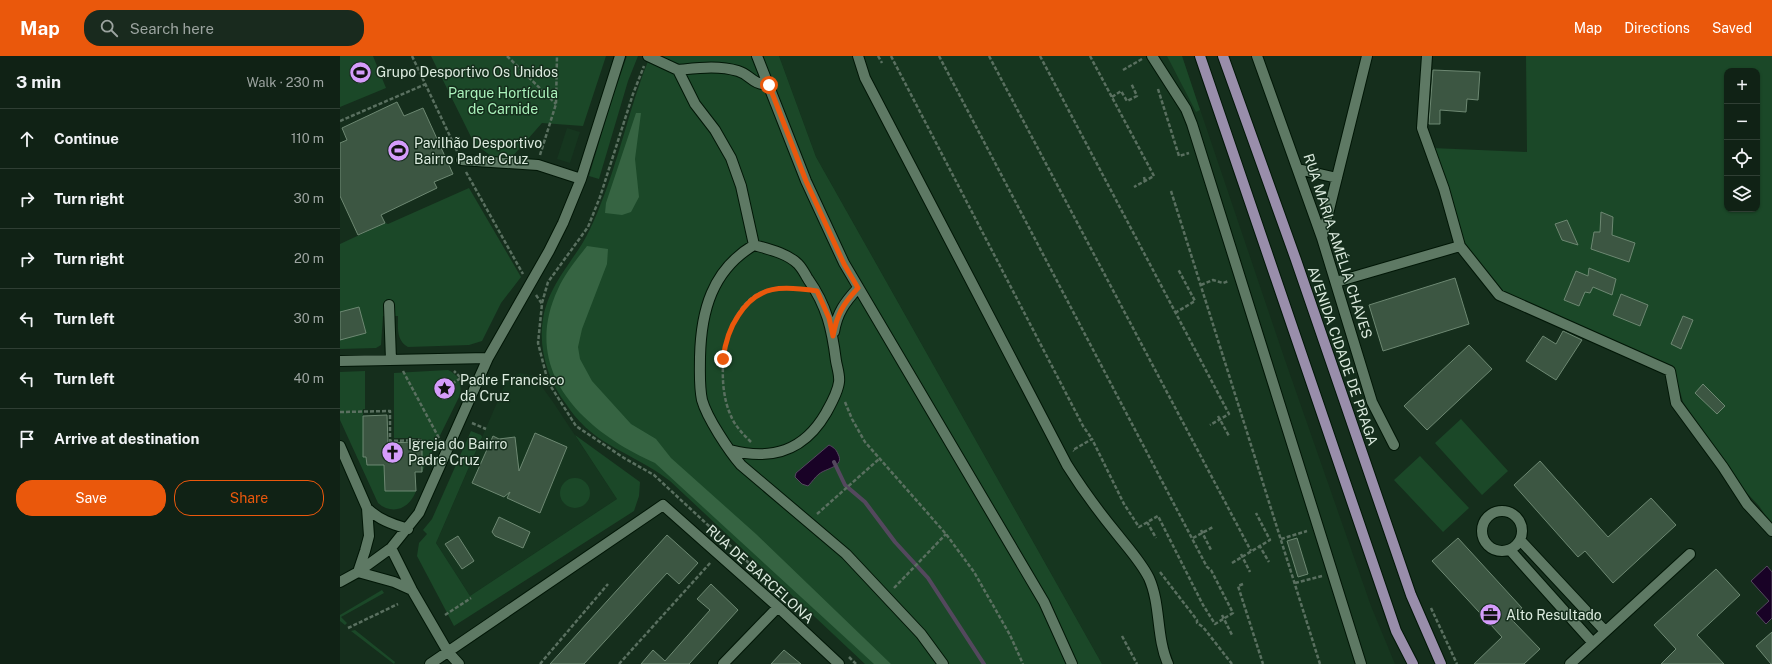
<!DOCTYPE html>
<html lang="en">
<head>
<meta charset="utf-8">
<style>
	:root { --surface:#102215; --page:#192a1e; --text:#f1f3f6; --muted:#9ca4a0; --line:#303f34; --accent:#ea580c }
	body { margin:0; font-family:"Public Sans",sans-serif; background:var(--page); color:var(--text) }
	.controls { position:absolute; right:12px; top:12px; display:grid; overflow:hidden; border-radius:8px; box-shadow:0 1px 3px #0004 }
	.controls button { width:36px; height:36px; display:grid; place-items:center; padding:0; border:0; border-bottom:1px solid var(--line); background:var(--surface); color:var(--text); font:20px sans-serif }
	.stop { position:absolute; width:12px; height:12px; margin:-9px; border:3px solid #ea580c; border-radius:50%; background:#fff }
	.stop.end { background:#ea580c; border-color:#fff; box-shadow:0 1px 4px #0008 }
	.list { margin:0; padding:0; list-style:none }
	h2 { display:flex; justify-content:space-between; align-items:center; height:52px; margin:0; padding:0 16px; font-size:17px }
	h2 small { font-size:13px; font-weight:400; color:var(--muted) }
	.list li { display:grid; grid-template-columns:26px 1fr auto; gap:12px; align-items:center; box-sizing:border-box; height:60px; padding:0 16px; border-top:1px solid var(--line) }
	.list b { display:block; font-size:15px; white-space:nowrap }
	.list em { font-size:13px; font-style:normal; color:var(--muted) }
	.actions { display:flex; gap:8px; padding:12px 16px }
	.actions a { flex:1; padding:9px 0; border:1px solid var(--accent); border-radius:16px; text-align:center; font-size:14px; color:var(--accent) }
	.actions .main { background:var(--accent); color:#fff }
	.icon { flex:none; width:22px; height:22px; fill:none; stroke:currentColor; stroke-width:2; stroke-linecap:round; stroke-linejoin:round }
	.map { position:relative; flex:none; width:1432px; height:608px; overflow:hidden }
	header { display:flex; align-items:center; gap:24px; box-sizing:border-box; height:56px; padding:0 20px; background:var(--accent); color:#fff }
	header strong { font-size:19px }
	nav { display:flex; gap:22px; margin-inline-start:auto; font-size:14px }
	.search { width:280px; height:36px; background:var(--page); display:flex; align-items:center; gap:10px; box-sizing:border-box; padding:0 14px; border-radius:16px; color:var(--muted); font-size:15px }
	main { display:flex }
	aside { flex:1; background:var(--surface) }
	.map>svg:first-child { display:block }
</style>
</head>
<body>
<header>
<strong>Map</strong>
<div class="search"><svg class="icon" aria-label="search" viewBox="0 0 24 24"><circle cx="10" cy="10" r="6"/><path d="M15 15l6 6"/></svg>Search here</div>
<nav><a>Map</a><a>Directions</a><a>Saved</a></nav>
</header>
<main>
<aside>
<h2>3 min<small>Walk · 230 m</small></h2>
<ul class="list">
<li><svg class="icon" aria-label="ahead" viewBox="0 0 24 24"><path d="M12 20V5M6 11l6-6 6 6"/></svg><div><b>Continue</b></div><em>110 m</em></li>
<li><svg class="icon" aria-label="right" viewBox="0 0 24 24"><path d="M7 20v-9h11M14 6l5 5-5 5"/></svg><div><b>Turn right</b></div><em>30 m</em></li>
<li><svg class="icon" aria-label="right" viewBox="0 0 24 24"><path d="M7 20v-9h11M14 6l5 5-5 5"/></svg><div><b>Turn right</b></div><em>20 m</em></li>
<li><svg class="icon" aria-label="left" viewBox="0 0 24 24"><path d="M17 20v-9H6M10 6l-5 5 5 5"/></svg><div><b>Turn left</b></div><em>30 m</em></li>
<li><svg class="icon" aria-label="left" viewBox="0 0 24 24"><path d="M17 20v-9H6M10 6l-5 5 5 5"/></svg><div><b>Turn left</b></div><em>40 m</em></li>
<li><svg class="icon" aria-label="arrive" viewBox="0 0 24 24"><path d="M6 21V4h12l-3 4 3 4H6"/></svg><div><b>Arrive at destination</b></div></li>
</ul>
<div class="actions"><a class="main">Save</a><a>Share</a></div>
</aside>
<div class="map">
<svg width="1432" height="608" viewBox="0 0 1432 608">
	<rect width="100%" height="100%" fill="#152e1c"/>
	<path fill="#16361f" d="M439,0H842L945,304L1031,550L1055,608H762L476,101Z
		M227,72L240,76L230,107L217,103Z
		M180,317L194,320L213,346L277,443L130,540L96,487L166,326L171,322Z"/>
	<path fill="#1b4828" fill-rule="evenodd" d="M0,0H33L46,32L0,51Z
		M91,0H266L243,70L202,67L164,110L134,87Z
		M287,0H298L288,25L259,123L249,120L272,43Z
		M310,0H439L476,101L762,608H525L330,425C311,410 290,401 270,389C252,379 237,365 226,348C208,324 198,293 203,263C208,233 226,213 242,188C248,178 253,167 258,155C279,105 289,51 310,0Z
		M827,0H842L860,54L856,56Z
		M1186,0H1432V469L1419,450L1405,435L1343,346L1333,310L1163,235L1125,188L1101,111L1092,92L1187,96ZM1387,15H1417V153H1387Z
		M129,132L181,221L161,247L142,285L129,289L68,291C56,284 58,272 58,260H43L41,289L36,292L0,293V188L45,167L48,168Z
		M108,314C119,319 122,327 120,339L82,416L81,382H54V317Z
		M25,315V353H23V401H26L27,409H44L45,435H76C70,452 53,460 38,447L0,364V316Z
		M1121,363L1168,415L1142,439L1095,387Z
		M131,375L141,379L142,381L96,487L130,540L277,443L235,379L300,426L299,440L294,455L114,570L77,500L79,487L87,478L83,474L92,463Z
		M1080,400L1129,452L1103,476L1054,424Z
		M220 437a15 15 0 1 1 30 0a15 15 0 1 1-30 0Z
		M42,534L44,537L1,561L7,567L5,569L0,565V559Z
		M15,574L55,606L54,608L11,575Z"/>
	<path fill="#366442" d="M296,57H301L295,103L299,141L291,156L282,159L265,157L266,147Z
		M247,190L268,193L267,208L242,273L238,291L240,303L252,325L291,368L316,383L331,402L416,478L551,608H534L315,407C245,376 179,316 218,233C225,217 237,203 247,190Z"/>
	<path fill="#190226" stroke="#54485e" d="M489,389C493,391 496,393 498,398C505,411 486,412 479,418C475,421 472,426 468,430L462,428L455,421L456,417Z
		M1427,510L1432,516V562L1426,568L1416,557L1429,545L1411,525Z"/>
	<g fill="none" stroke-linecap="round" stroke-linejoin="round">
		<path stroke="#54485e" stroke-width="4" d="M494,406L505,429L525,446L555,486L588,522L644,608"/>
	</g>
	<path fill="#3c5642" stroke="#6d8872" d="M1093,14L1140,16L1138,44L1127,43L1126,56L1100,54V68H1089Z
		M57,46L64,60L83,52L113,118L94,126L97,132L41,159L45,167L18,179L0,140V87L7,84L2,72Z
		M1261,156L1273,161L1272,179L1295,187L1289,206L1251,193L1254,176H1260Z
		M1227,164L1238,189L1222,184L1215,168Z
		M1249,212L1276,223L1272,239L1253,231L1250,237L1245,236L1239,250L1224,244L1236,215L1248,220Z
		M1115,222L1129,268L1043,295L1029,249Z
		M1281,238L1308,249L1300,270L1273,259Z
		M19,251L26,277L0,284V256Z
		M1343,260L1353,264L1341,293L1331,288Z
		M1223,275L1242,284L1216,324L1186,305L1203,280L1216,288Z
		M1129,289L1152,313L1087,374L1064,350Z
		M1363,328L1385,350L1377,358L1355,337Z
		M47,359L48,387L75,386V388H82V416H75L76,435H45L44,409H27L26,401H23V360Z
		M195,377L227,391L200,457L167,442L170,436L164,441L132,427L153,380L159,383L175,381L179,415Z
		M1200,405L1268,481L1311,442L1336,469L1273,527L1245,495L1238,501L1174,429Z
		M159,461L190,476L183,492L155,480L152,476Z
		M327,479L358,507L339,528L327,517L244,608H210Z
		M118,480L134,505L122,513L105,488Z
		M957,482L968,518L958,521L947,485Z
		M1118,482L1182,552L1171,563L1200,593L1184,608H1134L1162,581L1092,505Z
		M1376,513L1400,539L1357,579L1384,608H1321L1336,593L1314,569Z
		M371,528L398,554L349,608H301L313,594L325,605L370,554L357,543Z
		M1432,576V608H1431L1416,590Z
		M444,594L461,608H431Z"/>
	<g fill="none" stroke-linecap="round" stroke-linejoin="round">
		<defs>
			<path id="minor" d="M308,0L338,14
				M417,0L466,125L504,207L704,546L732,608
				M518,0L525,22L727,409C742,433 759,456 777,478C788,492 801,506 809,522C821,549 816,581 828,608
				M812,0L846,53L852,68L1021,608
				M917,0L982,182L1032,346L1054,389
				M1087,0L1082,72L1104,133L1120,190L1159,239L1330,315L1336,347L1383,411L1407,448L1432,475
				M121,104L198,109L241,123
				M958,113L997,122
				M982,182L1027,0
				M414,189L401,130L391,102L375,74L355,48L338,14C358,12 378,9 398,15C411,19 411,28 429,29
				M996,226L1120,190
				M49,249L51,304
				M494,276C497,257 505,246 518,232
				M0,305L148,302
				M0,390L27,452L29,480L25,495L18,516
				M390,394C432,405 464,395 486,357C491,348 498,336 499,326C500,320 497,311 496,305C492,273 487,250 468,223C465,218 462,212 458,208C447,197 428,193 414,189C372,214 361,255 360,301C360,315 359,330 362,344C367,362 389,395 401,409L506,498L581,578L603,608
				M27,452C39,464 52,468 68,473
				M1142 475a20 20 0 1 1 40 0a20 20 0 1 1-40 0Z
				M1181,485L1265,575
				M51,492L72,534L108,596L119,608
				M1170,494L1253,587
				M18,516L54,526L72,534
				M0,526L18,516L51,492L79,457L148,302L209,195L223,167L241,123L280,0
				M90,608L323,449L438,551L499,608
				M383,608L438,551
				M1230,608L1350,498"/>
			<path id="major" d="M860,0L1056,575L1073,608
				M883,0L956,204L1071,539L1101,608"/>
		</defs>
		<use href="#minor" stroke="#011606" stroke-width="12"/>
		<use href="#major" stroke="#011606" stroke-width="12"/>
		<path stroke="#5a7060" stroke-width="2.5" stroke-dasharray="4 2" stroke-linecap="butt" d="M72,0L117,95
			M167,0L216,48
			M538,0L542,7
			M551,0L743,370L752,383
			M599,0L867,511L871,514L893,557L875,568L863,549L818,460L799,471L784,448L752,383L733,394L734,395
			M649,0L911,495
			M700,0L889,358L870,369
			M750,0L814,120L794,131
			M783,14L802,3
			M818,33L839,100L849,97
			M772,41L781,35L787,45L797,40L791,27
			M0,65L86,28
			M200,99L216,48L217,0
			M126,116L183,218
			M804,121L805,125
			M831,135L980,608
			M861,229L873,224L883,227L889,225
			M196,239L202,248L198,287L208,326L236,370L284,402L314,419L411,509
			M202,247L208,226L248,171L260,141L293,38L304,10
			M835,257L855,245L838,213
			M63,315L100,384
			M107,331L121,322L114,315
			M505,346L512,363L525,386L606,478L634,516L670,579L683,608
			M0,356L50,355V385L80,384L96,391
			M878,360L889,380
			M132,367L146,373
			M411,386C403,378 395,370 391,360C375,326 382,260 416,239C429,231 446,232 461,233
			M477,458L539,403
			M807,466L816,482
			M861,474L871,494
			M853,482L873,471
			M941,483L967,475
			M919,489L929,506
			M901,498L910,516
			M892,507L930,484L916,457
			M820,516L857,564V567L863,571L892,608
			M955,527L982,520
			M903,528L898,530L923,608
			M554,532L606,478
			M1091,552L1117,608
			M105,559L131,542
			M882,559L892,579
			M8,572L58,548
			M782,580L797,608
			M509,601L516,608
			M200,608L268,528
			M279,608L371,506"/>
		<use href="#minor" stroke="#5e7964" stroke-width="10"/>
		<use href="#major" stroke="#998eab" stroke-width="10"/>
	</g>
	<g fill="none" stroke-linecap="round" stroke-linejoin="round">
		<path stroke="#ea580c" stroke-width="5" d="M383,303C385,288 389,273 398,260C418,228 443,230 477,235L489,262L493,280C497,258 503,248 518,232L504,208L466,125L429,29"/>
	</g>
	<defs>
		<symbol id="stadium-disc" viewBox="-11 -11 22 22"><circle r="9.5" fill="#d59cfb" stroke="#152e1c"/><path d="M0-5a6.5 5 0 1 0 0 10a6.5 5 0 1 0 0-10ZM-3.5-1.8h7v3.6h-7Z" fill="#111"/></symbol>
		<symbol id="sight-disc" viewBox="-11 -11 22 22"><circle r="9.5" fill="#d59cfb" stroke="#152e1c"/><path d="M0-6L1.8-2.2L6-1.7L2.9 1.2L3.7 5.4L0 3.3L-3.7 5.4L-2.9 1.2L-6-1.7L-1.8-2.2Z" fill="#111"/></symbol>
		<symbol id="church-disc" viewBox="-11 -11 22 22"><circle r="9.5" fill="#d59cfb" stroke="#152e1c"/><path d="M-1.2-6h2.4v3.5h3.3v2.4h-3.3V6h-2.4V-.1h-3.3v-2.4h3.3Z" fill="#111"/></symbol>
		<symbol id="office-disc" viewBox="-11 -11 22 22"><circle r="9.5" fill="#d59cfb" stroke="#152e1c"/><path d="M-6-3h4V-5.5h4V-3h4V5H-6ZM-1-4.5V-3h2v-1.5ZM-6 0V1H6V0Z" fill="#111"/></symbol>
	</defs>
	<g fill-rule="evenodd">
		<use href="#stadium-disc" x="8" y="4" width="25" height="25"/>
		<use href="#stadium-disc" x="46" y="82" width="25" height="25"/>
		<use href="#sight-disc" x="92" y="320" width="25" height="25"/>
		<use href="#church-disc" x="40" y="384" width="25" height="25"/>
		<use href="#office-disc" x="1138" y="546" width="25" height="25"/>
	</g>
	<g text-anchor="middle" stroke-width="3" stroke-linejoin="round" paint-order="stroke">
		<g font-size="14" fill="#dcebdf" stroke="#152e1c" text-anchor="start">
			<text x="36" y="21">Grupo Desportivo Os Unidos</text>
			<text x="74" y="92">Pavilhão Desportivo<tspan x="74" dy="16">Bairro Padre Cruz</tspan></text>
			<text x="120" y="329">Padre Francisco<tspan x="120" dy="16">da Cruz</tspan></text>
			<text x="68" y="393">Igreja do Bairro<tspan x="68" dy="16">Padre Cruz</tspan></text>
			<text x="1166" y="564">Alto Resultado</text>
		</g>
		<g font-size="14" fill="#aaf2bb" stroke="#152e1c">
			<text x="163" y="42">Parque Hortícula<tspan x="163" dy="16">de Carnide</tspan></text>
		</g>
		<g font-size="14" fill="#dcebdf" stroke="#152e1c">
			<text transform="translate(998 190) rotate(72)" y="5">RUA MARIA AMÉLIA CHAVES</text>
			<text transform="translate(1003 300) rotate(71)" y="5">AVENIDA CIDADE DE PRAGA</text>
			<text transform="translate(420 518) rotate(42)" y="5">RUA DE BARCELONA</text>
		</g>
	</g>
</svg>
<div class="controls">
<button>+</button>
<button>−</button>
<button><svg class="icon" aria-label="locate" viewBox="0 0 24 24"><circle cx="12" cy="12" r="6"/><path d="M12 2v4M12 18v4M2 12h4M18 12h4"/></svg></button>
<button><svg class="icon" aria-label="layers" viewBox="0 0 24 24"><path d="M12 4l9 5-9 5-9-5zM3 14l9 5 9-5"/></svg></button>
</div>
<div class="stop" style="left:429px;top:29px"></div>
<div class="stop end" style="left:383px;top:303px"></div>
</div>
</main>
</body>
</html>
